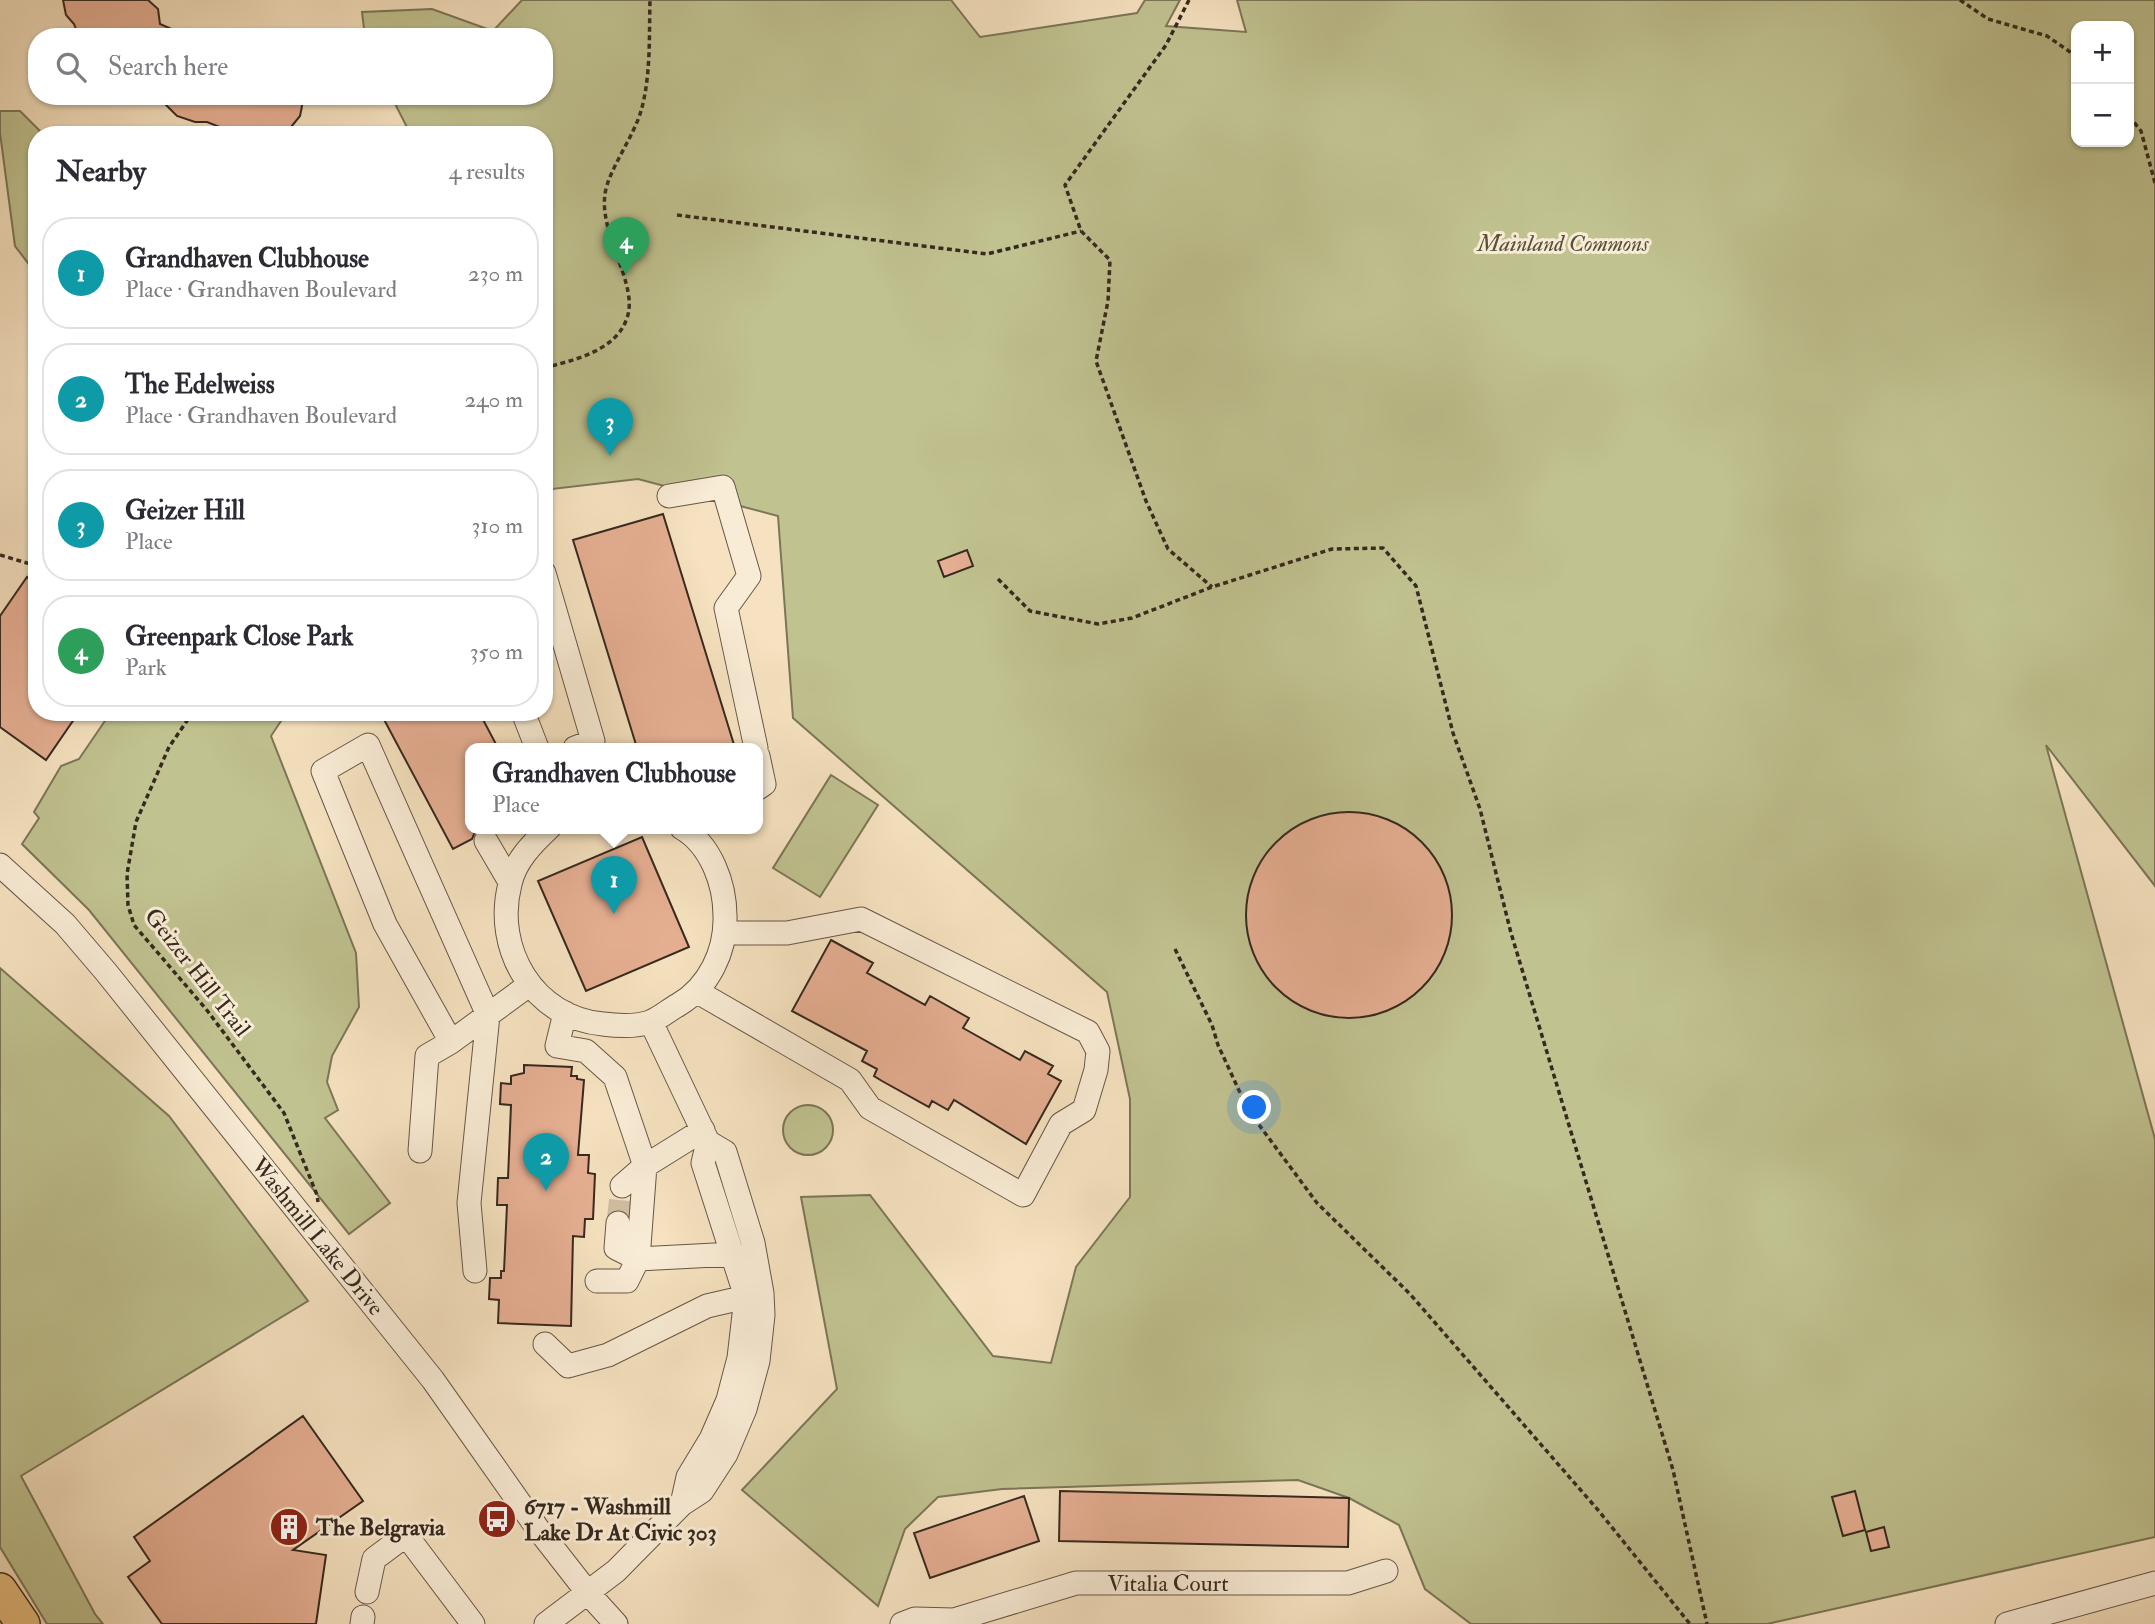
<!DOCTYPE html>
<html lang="en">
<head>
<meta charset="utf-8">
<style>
	:root { --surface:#fff; --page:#f7f7f7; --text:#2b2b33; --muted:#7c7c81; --line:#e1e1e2; --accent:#0b8043 }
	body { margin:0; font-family:"IM FELL Double Pica",serif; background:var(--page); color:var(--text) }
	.controls { position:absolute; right:21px; top:21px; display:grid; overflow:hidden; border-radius:14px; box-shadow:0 2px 5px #0004 }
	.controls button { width:63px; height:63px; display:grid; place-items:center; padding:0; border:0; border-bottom:2px solid var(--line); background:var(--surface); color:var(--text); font:35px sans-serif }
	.you { position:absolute; left:1255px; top:1108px; width:24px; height:24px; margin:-18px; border:5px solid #fff; border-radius:50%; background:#1a73e8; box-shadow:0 0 0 10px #1a73e833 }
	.badge { display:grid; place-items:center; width:46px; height:46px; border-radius:50%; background:var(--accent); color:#fff; font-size:23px; font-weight:700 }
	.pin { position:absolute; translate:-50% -58px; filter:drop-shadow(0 2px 4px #0008) }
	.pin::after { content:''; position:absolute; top:37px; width:24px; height:21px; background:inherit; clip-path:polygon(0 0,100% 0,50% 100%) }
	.popup { position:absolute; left:465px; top:743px; width:298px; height:91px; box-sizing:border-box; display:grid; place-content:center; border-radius:14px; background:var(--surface); filter:drop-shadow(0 2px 5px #0005); font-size:23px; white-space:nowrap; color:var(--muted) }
	.popup b { font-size:26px; color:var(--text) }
	.popup::after { content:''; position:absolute; left:50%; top:100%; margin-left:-14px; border:14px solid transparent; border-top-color:var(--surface) }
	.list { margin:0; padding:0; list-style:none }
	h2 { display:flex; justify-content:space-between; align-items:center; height:91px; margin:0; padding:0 28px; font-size:30px }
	h2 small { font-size:23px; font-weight:400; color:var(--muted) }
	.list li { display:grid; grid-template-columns:46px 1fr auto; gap:21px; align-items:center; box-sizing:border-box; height:112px; margin:0 14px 14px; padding:0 14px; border:2px solid var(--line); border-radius:28px }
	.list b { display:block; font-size:26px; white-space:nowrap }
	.list p { margin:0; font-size:23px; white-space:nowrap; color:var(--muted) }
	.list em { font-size:23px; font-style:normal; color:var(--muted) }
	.icon { flex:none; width:38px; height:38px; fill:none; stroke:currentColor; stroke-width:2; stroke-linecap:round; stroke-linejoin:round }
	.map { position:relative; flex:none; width:2155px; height:1624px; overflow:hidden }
	.search { position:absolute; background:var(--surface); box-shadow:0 2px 5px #0004; left:28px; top:28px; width:525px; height:77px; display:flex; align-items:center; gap:18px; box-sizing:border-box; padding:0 24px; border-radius:28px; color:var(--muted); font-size:26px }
	.panel { position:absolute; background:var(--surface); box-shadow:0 2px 5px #0004; left:28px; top:126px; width:525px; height:595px; border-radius:28px }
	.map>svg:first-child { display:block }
</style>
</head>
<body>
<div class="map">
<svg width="2155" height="1624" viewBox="0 0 2155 1624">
	<rect width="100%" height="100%" fill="#f6e2c0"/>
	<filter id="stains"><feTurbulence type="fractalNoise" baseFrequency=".00286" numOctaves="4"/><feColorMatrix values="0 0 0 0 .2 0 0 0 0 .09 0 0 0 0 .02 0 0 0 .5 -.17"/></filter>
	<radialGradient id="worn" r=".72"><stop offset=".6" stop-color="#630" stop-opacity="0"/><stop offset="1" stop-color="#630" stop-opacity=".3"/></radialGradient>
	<path fill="#c0c290" stroke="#7b7658" stroke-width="2" fill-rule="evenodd" d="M522,0H951L980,37L1137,13L1145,0H1180L1166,26L1246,32L1237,0H2155V886L2046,745L2155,1139V1537L1767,1624H1471L1425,1589L1399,1525L1349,1498L1298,1480L1002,1489L938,1497L905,1529L878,1606L742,1490L837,1389L801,1197L870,1195L993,1356L1051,1363L1076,1267L1130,1197V1099L1107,992L793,718L778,516L638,479L544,490V135H411L391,96H544V37H365L362,12L432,9L493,31ZM2076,26H2129V142H2076Z
		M0,111H20L44,135H37V275L15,246L0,133Z
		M111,712H287L271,736L356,953L359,1007L332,1056L327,1082L338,1110L325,1118L390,1203L349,1234L89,910L22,844L39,818L34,812L61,766L79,759Z
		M831,775L878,805L820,897L773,868Z
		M0,968L169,1116L308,1301L21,1476L95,1614L103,1624H47L0,1547Z
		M783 1130a25 25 0 1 1 50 0a25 25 0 1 1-50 0Z"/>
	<path fill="#e6af93" stroke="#36291f" stroke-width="2" d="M63,0H148L158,9L160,24L190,37H79L74,24L66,15Z
		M157,96H298L302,106L300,116L291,127L289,135H238L224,132L220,127L207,122H195L177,116Z
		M663,514L735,748H637L573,540Z
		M967,550L973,566L944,577L938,561Z
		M27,577L37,584V712H79L46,760L0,727V616Z
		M380,712H479L498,748H471V828H481L474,834L472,839L453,849Z
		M1246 915a103 103 0 1 1 206 0a103 103 0 1 1-206 0Z
		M642,837L689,947L586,991L538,881Z
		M831,940L873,963L867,973L925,1005L930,996L969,1018L963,1028L1020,1060L1025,1051L1053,1066L1048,1074L1061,1081L1026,1144L954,1100L948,1110L932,1101L929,1107L882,1081L874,1076L877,1069L862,1061L867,1051L792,1011Z
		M524,1065L572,1067L571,1076H577V1079L584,1080L578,1155H589L588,1173L595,1174L593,1219H585L584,1237L573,1236L571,1326L498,1323L499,1300L489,1299L490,1278H501V1271H504L507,1205H497L498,1178H508L511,1105L500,1104L501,1083L511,1084V1076L524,1073Z
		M303,1416L363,1501L293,1550L326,1555L316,1624H162L128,1577L150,1561L134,1537Z
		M1060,1491L1349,1498L1348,1547L1059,1541Z
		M1855,1491L1865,1530L1843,1536L1832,1497Z
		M1024,1496L1039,1541L930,1578L914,1533Z
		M1884,1527L1889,1547L1871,1551L1866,1532Z"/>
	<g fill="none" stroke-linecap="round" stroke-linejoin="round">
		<path stroke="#d0bda0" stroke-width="23" stroke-dasharray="23 11" stroke-linecap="butt" d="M618,1223L622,1186"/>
		<defs>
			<path id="minor" d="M669,496L723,487L749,576L726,608L756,748
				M544,573L593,741L575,748
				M523,712L537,748
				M758,756L764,784L758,788
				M549,828C532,844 515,861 510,884C493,949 534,1018 603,1024C618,1026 635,1027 650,1022C660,1018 669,1010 678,1005C709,987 726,951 725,916C725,884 711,845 682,828
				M486,841L510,882
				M0,865L65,924L106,972L433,1380L538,1529L588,1593L616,1624
				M696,991L850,1080L870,1108L1023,1195L1061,1124L1084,1110L1096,1070L1098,1051L1088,1032L861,919L787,933H726
				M565,1013L557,1046L586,1051L615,1077L645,1166L638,1259L627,1281H597
				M451,1042L529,985
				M420,1151L427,1056L451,1042L385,924L323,771L368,745L488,1015L469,1203L475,1271
				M622,1186L645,1166L703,1130
				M618,1223L616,1248L638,1259L734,1254
				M545,1344L568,1366L608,1355L707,1306L759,1294
				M682,1504L688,1477L711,1439L728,1400L739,1358L746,1297L703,1163L708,1142
				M367,1592L374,1559L406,1535L473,1624
				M362,1624L363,1617
				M546,1624L616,1571L682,1504L702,1491L726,1454L745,1409L758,1361L763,1315L762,1293L753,1243L725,1152L708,1142L651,1022
				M902,1624L915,1619L954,1620L1076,1583H1348L1386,1571
				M2007,1624L2155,1583"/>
			<path id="highway" d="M0,1590L23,1624"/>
		</defs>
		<use href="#minor" stroke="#665747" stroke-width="25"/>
		<use href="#highway" stroke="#36291f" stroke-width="36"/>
		<path stroke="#36291f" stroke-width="3.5" stroke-dasharray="5 3.5" stroke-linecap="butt" d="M1189,0L1166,45L1065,185L1081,231L1110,260L1108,301L1096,361L1146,501L1168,549L1212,587
			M1960,0L1988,19L2047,36L2076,56
			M2129,116L2141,131L2155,183
			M677,215L987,254L1081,231
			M544,368C574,360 616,351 627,318C639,285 599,235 605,194C608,171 634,136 641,111C651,76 649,36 650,0
			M0,555L37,566
			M998,579L1030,611L1098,624L1132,618L1212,587L1332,549L1383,548L1416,586L1453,733L1480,809L1511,933L1673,1470L1707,1624
			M193,712L169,747L136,822L127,874L128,905L134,925L206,1009L284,1113L317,1195L318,1202
			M1175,949L1212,1025L1218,1045L1248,1110L1317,1203L1410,1294L1598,1510L1690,1624"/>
		<use href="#minor" stroke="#f9ecd6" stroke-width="23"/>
		<use href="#highway" stroke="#ebc180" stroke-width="33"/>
	</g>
	<defs>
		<symbol id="bus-disc" viewBox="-11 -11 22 22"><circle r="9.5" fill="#8f2418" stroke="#f9ecd6"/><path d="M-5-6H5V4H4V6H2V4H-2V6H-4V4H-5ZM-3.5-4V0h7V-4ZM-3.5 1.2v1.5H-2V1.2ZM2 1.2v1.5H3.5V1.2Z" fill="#fff"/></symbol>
		<symbol id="building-disc" viewBox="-11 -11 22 22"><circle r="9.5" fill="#8f2418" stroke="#f9ecd6"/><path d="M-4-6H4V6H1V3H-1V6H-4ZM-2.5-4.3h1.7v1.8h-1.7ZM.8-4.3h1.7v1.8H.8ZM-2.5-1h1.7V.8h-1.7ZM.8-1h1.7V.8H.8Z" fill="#fff"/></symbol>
	</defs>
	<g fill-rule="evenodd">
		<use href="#bus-disc" x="475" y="1497" width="44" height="44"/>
		<use href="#building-disc" x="267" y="1505" width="44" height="44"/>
	</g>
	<g text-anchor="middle" stroke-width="6" stroke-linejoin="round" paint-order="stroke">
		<g font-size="23" font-style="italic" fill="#584f3b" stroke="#f9ecd6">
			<text x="1563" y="251">Mainland Commons</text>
		</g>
		<g font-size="23" fill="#36291f" stroke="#f9ecd6">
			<text transform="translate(198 972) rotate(52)" y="8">Geizer Hill Trail</text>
			<text transform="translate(318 1236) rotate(51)" y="8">Washmill Lake Drive</text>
			<text x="1168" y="1591">Vitalia Court</text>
		</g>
		<g font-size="23" font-weight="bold" fill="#36291f" stroke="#f9ecd6" text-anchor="start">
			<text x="524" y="1514">6717 - Washmill<tspan x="524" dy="26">Lake Dr At Civic 303</tspan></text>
			<text x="316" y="1535">The Belgravia</text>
		</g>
	</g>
	<rect width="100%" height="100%" filter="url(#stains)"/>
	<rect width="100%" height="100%" fill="url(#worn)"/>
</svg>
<div class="controls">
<button>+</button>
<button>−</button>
</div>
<div class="you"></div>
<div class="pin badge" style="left:614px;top:914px;background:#0f9aa8">1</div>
<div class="popup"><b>Grandhaven Clubhouse</b>Place</div>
<div class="pin badge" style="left:546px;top:1191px;background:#0f9aa8">2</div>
<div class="pin badge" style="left:610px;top:456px;background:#0f9aa8">3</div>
<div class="pin badge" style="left:626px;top:275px;background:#2e9e5b">4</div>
<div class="search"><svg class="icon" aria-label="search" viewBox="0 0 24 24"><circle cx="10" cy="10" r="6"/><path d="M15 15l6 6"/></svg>Search here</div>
<section class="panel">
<h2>Nearby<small>4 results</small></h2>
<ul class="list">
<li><span class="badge" style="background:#0f9aa8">1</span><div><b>Grandhaven Clubhouse</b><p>Place · Grandhaven Boulevard</p></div><em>230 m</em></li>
<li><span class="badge" style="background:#0f9aa8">2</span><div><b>The Edelweiss</b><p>Place · Grandhaven Boulevard</p></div><em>240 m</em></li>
<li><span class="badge" style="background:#0f9aa8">3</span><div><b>Geizer Hill</b><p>Place</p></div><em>310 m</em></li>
<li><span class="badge" style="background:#2e9e5b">4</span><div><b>Greenpark Close Park</b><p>Park</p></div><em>350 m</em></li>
</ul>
</section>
</div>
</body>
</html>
